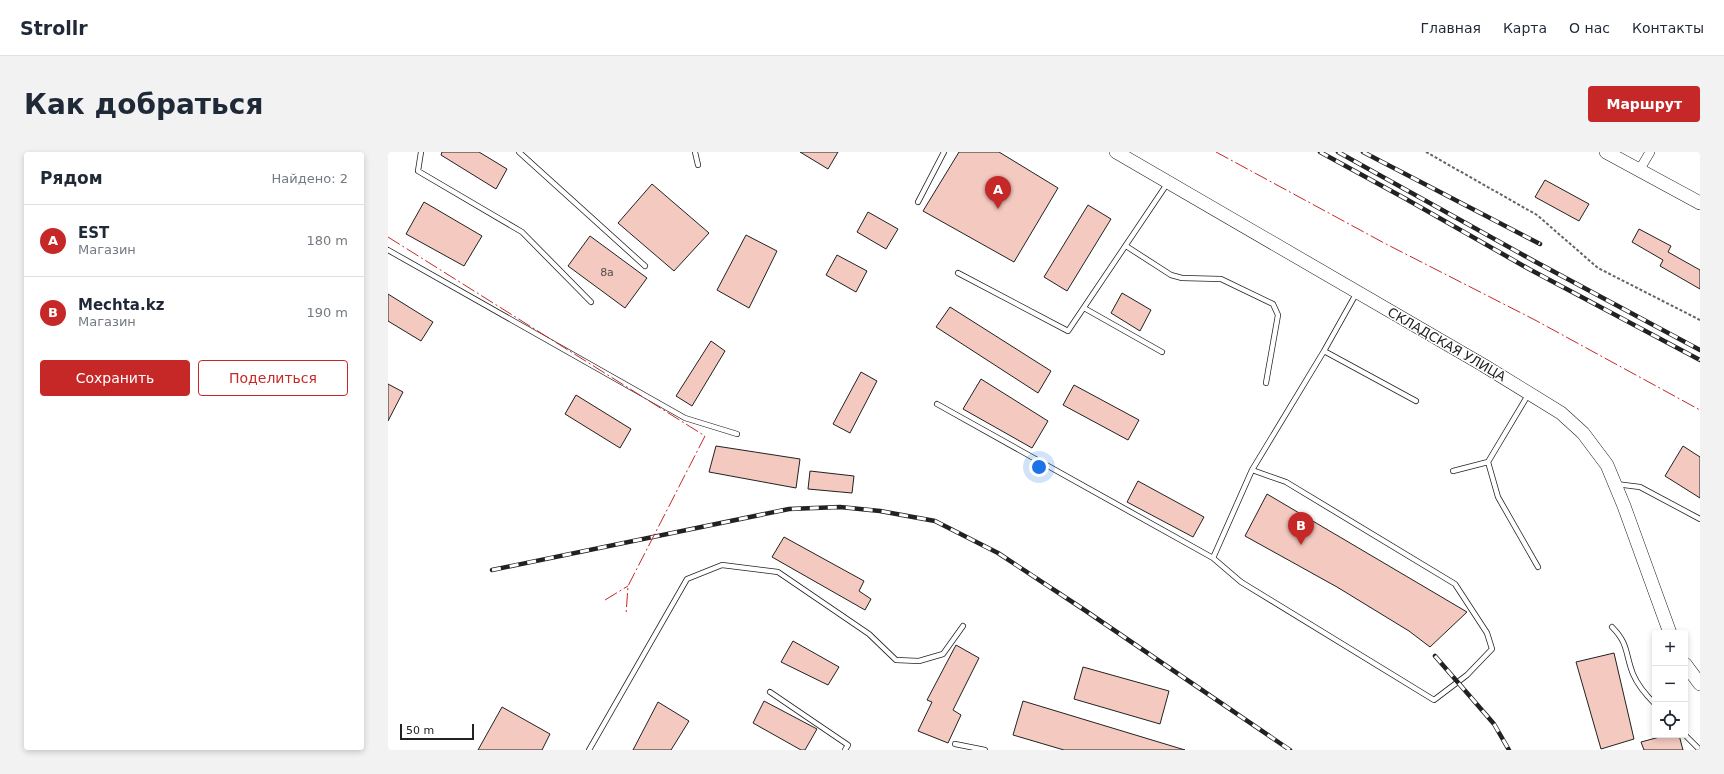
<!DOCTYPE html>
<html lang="ru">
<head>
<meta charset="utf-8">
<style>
	:root { --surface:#fff; --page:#f2f2f3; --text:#1f2937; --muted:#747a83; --line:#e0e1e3; --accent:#c62828 }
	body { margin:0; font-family:"DejaVu Sans",sans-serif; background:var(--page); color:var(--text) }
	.controls { position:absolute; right:12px; bottom:12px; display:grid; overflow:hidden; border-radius:4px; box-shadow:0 2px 6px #0003 }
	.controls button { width:36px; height:36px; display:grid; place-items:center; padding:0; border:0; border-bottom:1px solid var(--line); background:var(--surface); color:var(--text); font:20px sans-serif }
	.scale { position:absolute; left:12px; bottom:10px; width:74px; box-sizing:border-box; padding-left:4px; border:2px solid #222; border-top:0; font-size:11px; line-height:14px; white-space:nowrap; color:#222; -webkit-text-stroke:3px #fff; paint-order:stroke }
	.you { position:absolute; left:651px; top:315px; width:14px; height:14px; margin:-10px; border:3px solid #fff; border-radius:50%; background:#1a73e8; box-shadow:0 0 0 6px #1a73e833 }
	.badge { display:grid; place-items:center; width:26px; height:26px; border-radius:50%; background:var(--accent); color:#fff; font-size:13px; font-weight:700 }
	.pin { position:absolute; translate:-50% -33px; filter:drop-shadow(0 1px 2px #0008) }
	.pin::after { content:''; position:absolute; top:21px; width:14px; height:12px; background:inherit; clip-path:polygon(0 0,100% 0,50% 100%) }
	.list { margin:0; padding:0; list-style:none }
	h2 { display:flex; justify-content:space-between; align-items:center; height:52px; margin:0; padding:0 16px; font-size:17px }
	h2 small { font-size:13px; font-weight:400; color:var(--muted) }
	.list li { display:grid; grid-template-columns:26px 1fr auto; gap:12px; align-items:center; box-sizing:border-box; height:72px; padding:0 16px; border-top:1px solid var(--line) }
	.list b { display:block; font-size:15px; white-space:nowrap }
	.list p { margin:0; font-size:13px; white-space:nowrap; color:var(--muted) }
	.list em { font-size:13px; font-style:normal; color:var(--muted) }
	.actions { display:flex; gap:8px; padding:12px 16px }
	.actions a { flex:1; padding:9px 0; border:1px solid var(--accent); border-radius:4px; text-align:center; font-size:14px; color:var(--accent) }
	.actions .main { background:var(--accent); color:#fff }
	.icon { flex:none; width:22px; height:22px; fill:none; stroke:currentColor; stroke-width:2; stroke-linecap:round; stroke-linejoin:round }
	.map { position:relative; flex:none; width:1312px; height:598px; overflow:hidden; border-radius:4px }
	header { display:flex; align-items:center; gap:24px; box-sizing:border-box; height:56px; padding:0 20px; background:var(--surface); border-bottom:1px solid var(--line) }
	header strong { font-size:19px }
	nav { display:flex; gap:22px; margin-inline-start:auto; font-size:14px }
	.intro { display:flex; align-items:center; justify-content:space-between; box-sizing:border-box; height:96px; padding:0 24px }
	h1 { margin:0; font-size:28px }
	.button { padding:10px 18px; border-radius:4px; background:var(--accent); color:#fff; font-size:14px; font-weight:700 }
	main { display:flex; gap:24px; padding:0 24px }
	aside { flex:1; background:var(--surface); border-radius:4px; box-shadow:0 2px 6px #0003 }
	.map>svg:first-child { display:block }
</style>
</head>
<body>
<header>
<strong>Strollr</strong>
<nav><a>Главная</a><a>Карта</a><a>О нас</a><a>Контакты</a></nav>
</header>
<div class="intro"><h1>Как добраться</h1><a class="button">Маршрут</a></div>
<main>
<aside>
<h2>Рядом<small>Найдено: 2</small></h2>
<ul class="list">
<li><span class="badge">A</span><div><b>EST</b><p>Магазин</p></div><em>180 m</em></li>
<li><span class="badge">B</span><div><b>Mechta.kz</b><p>Магазин</p></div><em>190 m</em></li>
</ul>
<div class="actions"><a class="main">Сохранить</a><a>Поделиться</a></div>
</aside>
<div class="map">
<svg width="1312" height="598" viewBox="0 0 1312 598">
	<rect width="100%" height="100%" fill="#fff"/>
	<path fill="#f3c9c0" stroke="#222" d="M54,0H91L119,17L108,37L53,3Z
		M412,0H450L440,17Z
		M571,0H611L670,36L626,110L535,59Z
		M1157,28L1201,52L1191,69L1147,45Z
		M264,32L321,81L286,119L230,71Z
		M36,50L94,84L76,114L18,82Z
		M700,53L723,67L679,139L656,125Z
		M480,60L510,77L498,97L469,80Z
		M1251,77L1283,94L1280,100L1312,118V137L1272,114L1275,108L1244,90Z
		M358,83L389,99L361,156L329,138Z
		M202,84L259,126L237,156L180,114Z
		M449,103L479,119L468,140L438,123Z
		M734,141L763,158L752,179L723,161Z
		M0,142L45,170L33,189L0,169Z
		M562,155L663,219L650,241L548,175Z
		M323,189L337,199L304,254L288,244Z
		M473,220L489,229L462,281L445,272Z
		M593,227L660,269L644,296L575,257Z
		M0,232L15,240L0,269Z
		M686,233L751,268L740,288L675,253Z
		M188,243L243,277L232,296L177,262Z
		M328,294L412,307L408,336L321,320Z
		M1295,294L1312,305V346L1277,324Z
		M422,319L466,324L464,341L420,337Z
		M750,329L816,365L805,385L739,350Z
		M879,342L1079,460L1042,495L1021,479L949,435L857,384Z
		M396,385L476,429L471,439L483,447L477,458L384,405Z
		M405,489L451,515L440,533L393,510Z
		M568,493L591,506L565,558L573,563L560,591L530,579L544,550L539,548Z
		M1226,501L1246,587L1213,597L1188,510Z
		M695,515L781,539L772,572L686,547Z
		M376,549L429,577L417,598H413L365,571Z
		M635,549L797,598H676L625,583Z
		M270,550L301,569L283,598H245Z
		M114,555L162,582L154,598H90Z
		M1279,583H1291L1295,598H1256L1253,590Z"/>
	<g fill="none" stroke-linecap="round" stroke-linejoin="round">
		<defs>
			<path id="lane" d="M33,0L30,19L134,80L203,150
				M131,0L257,114
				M307,0L310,13
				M530,50L556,0
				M738,94L783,123L794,126L833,127L885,152L890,163L878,231
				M0,98L297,266L349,282
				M570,121L680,179L779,32
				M696,156L774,200
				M936,199L1028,249
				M1140,243L1100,310L1110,345L1150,415
				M549,252L825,406
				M864,318L898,330L1067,432L1099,481L1104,497L1079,523L1046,548L853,430L825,406L864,318L936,199L968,142
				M1065,319L1100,310
				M1228,332L1252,335L1312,367
				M1224,475C1241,492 1237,502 1245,522C1250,534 1258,543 1267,552
				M382,540L460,593L457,598
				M1297,583L1312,598
				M567,592L597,598
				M201,598L299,427L334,413L390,420L481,482L508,508L531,509L555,502L575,474"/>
			<path id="street" d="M1252,17L1262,0"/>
			<path id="secondary" d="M728,0L1095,213L1173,261L1195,281L1219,313L1236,354L1282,481
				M1218,0L1312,51
				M1297,512L1312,532"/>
		</defs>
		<use href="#lane" stroke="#222" stroke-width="6"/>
		<use href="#street" stroke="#222" stroke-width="10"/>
		<use href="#secondary" stroke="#222" stroke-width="14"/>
		<path stroke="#646464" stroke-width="2" stroke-dasharray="3 2" stroke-linecap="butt" d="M1038,0L1149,63L1210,116L1312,168"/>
		<use href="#lane" stroke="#fff" stroke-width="4.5"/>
		<use href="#street" stroke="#fff" stroke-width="9"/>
		<use href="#secondary" stroke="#fff" stroke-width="13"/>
		<defs>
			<path id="rail" d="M932,0L1018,47L1141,117L1312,208
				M950,0L1146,109L1312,198
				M975,0L1152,92
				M104,418L401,357L452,355L492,359L547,369L610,401L695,457L902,598
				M1047,504L1106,572L1121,598"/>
		</defs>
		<use href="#rail" stroke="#222" stroke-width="4.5"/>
		<use href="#rail" stroke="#fff" stroke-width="3" stroke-dasharray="9" stroke-linecap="butt"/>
		<path stroke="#c62828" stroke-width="1" stroke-dasharray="14 3 2 3" stroke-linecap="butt" d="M828,0L998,92L1147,168L1312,258
			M0,85L317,284L240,434L238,463
			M217,448L240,434"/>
	</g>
	<g text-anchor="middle" stroke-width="3" stroke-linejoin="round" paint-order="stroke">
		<g font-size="11" fill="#564c4a">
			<text x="219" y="124">8а</text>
		</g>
		<g font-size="13" fill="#222" stroke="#fff">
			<text transform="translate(1059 192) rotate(30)" y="5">СКЛАДСКАЯ УЛИЦА</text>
		</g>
	</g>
</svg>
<div class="controls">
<button>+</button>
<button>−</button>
<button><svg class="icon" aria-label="locate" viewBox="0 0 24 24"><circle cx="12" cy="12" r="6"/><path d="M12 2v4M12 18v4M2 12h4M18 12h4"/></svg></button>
</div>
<div class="scale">50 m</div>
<div class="you"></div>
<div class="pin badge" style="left:610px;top:57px">A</div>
<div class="pin badge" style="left:913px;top:393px">B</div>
</div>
</main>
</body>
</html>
